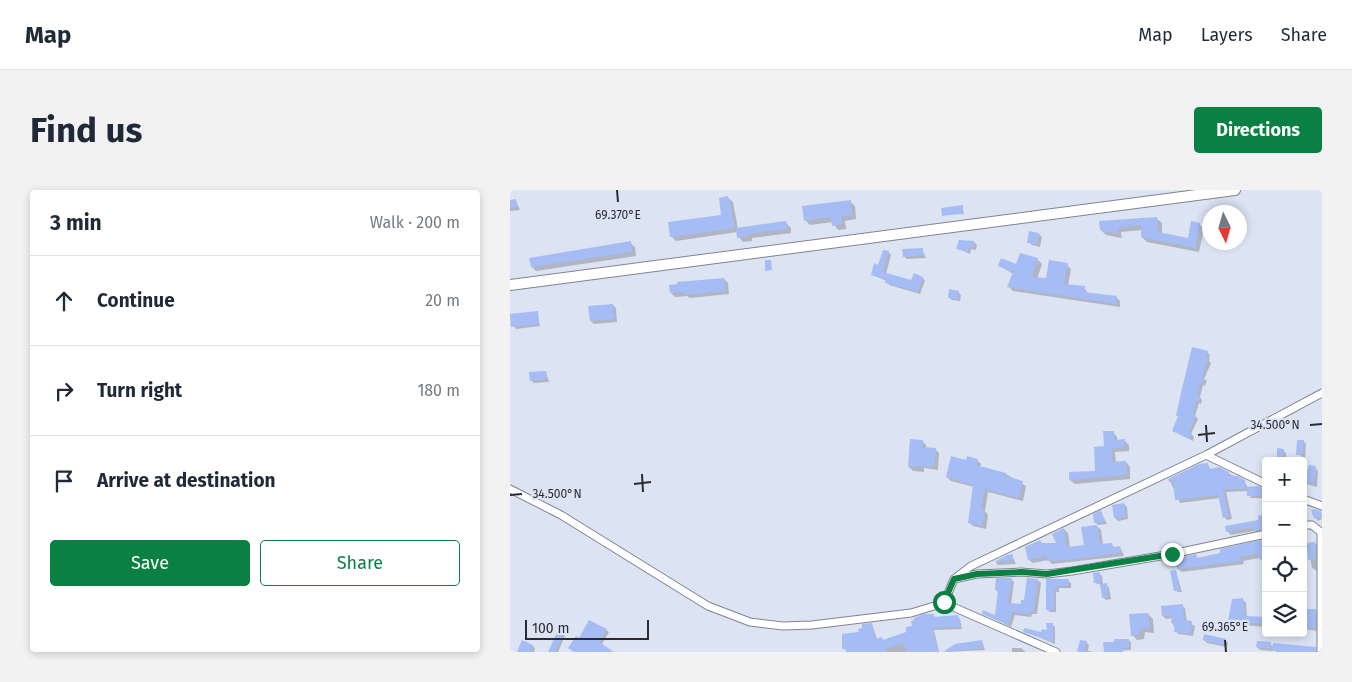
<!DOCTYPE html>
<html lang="en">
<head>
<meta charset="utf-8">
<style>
	:root { --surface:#fff; --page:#f2f2f3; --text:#1f2937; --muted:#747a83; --line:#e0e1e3; --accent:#0b8043 }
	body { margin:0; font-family:"Fira Sans",sans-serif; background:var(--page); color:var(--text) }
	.controls { position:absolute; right:15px; bottom:15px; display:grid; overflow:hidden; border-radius:5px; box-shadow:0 2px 8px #0003 }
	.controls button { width:45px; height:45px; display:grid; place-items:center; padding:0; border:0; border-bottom:1px solid var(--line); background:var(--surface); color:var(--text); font:25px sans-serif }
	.compass { position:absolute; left:692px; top:15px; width:45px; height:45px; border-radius:50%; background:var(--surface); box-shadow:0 2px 8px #0003; rotate:175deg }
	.scale { position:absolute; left:15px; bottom:12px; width:124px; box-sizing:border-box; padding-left:5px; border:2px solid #282b31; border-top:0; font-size:14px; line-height:18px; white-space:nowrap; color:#282b31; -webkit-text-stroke:4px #dce3f2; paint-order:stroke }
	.stop { position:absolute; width:15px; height:15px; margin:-11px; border:4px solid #0b8043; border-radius:50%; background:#fff }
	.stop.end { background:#0b8043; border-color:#fff; box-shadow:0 1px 5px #0008 }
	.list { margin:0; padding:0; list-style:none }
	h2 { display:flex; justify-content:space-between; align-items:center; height:65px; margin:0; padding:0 20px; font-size:21px }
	h2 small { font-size:16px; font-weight:400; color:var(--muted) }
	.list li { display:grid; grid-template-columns:32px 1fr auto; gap:15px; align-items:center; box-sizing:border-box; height:90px; padding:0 20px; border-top:1px solid var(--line) }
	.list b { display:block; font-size:19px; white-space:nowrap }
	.list em { font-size:16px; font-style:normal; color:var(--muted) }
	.actions { display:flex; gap:10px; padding:15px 20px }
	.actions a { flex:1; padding:11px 0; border:1px solid var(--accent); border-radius:5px; text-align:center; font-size:18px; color:var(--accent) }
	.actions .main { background:var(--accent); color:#fff }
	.icon { flex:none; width:28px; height:28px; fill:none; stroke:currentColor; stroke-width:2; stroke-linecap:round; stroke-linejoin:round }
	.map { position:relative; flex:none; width:812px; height:462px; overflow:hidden; border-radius:5px }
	header { display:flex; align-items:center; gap:30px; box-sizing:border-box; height:70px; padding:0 25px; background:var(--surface); border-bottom:1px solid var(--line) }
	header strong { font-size:24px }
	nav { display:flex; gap:28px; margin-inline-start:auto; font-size:18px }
	.intro { display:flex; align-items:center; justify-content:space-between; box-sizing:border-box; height:120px; padding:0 30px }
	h1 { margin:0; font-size:35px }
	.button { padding:12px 22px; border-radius:5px; background:var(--accent); color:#fff; font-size:18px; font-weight:700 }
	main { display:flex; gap:30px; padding:0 30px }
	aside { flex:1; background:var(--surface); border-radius:5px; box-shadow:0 2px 8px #0003 }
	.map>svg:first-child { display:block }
</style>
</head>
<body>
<header>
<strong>Map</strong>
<nav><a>Map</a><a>Layers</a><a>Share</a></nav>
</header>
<div class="intro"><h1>Find us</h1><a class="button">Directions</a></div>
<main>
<aside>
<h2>3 min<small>Walk · 200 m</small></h2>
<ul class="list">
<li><svg class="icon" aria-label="ahead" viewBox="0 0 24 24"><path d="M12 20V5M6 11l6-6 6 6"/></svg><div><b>Continue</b></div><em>20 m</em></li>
<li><svg class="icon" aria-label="right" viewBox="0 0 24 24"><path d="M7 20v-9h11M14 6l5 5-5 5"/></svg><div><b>Turn right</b></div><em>180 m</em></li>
<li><svg class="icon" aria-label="arrive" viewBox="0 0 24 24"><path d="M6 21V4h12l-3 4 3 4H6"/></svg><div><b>Arrive at destination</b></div></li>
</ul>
<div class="actions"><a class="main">Save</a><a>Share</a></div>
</aside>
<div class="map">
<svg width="812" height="462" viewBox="0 0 812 462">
	<rect width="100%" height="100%" fill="#dce3f2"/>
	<path fill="#0003" d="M218,8L223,12L228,39L276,33L281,38V43L242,48V51L233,52L229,47L228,42L166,51L162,47L212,26Z
		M0,11H6L10,20L0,21Z
		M340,11L345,16L346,29L335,31L336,39L328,40L323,32L300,35L295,30Z
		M452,16L454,24L433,25Z
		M647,29L652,33V44L679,50L689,34L694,39L689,62L637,52L632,47V40L611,42L612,48L596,45L591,40Z
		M529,44L532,47L530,57L522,55L519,52Z
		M464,52L467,55L466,60L461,59L460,64L447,58Z
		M120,53L125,57L126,66L26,81L22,77Z
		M412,59L416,68L397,69L394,66Z
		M378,62L381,65L376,84L402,92L413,88L415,91L410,104L379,95L377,91L362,85Z
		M527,69L532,74L527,89L537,90L557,75L561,79L558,96L574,97L578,104L606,107L610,111V117L503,101L499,97L504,84L489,76H507Z
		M214,89L218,93L219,104L180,108L177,106L165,107L161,103Z
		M448,102L451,105L450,111L442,110L439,107Z
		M103,115L106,118L107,132L84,134L81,131Z
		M27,123L30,136L6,139L4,136Z
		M697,162L700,165L699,171L701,173L694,189L697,191L695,196L693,195L690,207L692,210L691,214L689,213L685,226L688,229L681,244L684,247L683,251L663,241Z
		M36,182L39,192L24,193L21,190Z
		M603,242L607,247V251L614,250L619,255V261L605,262L606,273L616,272L620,277V289L565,294L560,290L587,282Z
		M412,251L416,255V258L425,259L429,263L428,280L414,278V282L403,281L399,277Z
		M793,251L796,254L795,268L787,264Z
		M773,260L776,263V271H768Z
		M467,270L471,274L470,277L496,284L516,296L513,311L478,302L475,321L478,325L476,339L463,336L459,332L464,297L441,291L437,287L457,272Z
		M698,275L701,280L718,283L734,291L738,298L756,300V308H741L738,301L716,302L722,329L717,330L714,327L710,308L670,313L660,291Z
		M805,278L808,281L807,297L793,293V286H797Z
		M614,314L617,317L618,329L608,331L605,328Z
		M591,322L597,334L588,335L585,332Z
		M811,322L812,329L808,331L805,328Z
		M756,326V343L749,345L745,341L721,345L717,341L750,331Z
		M587,336L591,340L593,355L601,354L605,358L610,357L614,366L542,374L538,370L523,373L519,370L530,351L533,354H548L554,339L558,343L560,358L575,356Z
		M756,351V373L750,368L733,371L734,374L672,382L668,379L686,366L689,369Z
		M805,353L807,356V381L802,378L798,354Z
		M497,366H502L506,374L488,375L486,373Z
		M666,381L672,402H668L665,400Z
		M589,383L592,386L593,395L599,397L601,409L596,410L593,407L592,395L585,393V384Z
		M501,389L504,392L501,415L512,416L528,390L531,393L527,424H522L521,427L505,425L501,437L473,423L486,427L489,403L486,400Z
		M537,390L558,391L561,393V398H549V402H546V422H540L537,419Z
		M754,393H756V437L723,434L720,431L733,410L736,413L737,428L752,429Z
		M672,415L675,418L677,432L685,436L683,446L668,444L662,432L663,428L656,429L653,426Z
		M805,420L808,423V441L793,439V430H797Z
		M638,424L643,429L644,443L635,442L634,449L627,450L623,445Z
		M423,425L426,428L448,427L450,429L452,439L424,440L429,462H337L334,458L362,434L367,449L371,448L374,451L398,443Z
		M542,434L545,437V454L514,441L532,444L538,442Z
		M96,440L99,442L91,456L101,462H65L69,450Z
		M53,444L55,446L48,462H40Z
		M619,450L621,453V460L597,461Z
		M694,450H715L718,453L717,457L697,453Z
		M472,451L475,460L435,462L446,455Z
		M13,452L23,456L25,459L24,462H9Z
		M576,452L579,455L578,461L584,462H568Z
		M760,454L764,457L805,458L808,462H766L763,458V461L750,460L747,457Z
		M502,458H511L516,462H502Z"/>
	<path fill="#a5bdf4" d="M218,6L225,38L160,47L158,32L211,25L209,8Z
		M6,9L7,17L0,18V10Z
		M341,10L342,25L331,26L332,34L322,36L321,27L294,31L292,16Z
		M453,15V23L432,26L431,18Z
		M647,27L648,42L678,48L681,31L690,33L685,58L631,47V35L607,38L608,44L590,40L589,31Z
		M276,31L277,39L237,44L238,46L227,48L226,38Z
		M519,41L529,43L527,54L517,53Z
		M449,50L464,51L463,58L459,57L458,62L446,59Z
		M121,51L122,62L21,77L19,68Z
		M413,58V65L393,67L392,59Z
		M373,60L379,61L373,82L401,90L404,83L413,87L408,102L375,93L376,89L361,85L364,73L368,75Z
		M510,63L528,68L522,87L536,88L539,70L558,73L554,94L575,96L574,102L607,106L606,114L497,97L503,82L488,76L491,68L506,74Z
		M255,70H261L262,80L255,81Z
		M214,88L216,101L174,105V102L160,103L159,95L167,94V92Z
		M439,99L449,101L448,109L438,108Z
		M103,114L105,129L80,131L78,116Z
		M28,121L29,134L1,137L0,124Z
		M682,157L698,161L696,168L698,169L692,187H694L693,194L690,193L687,205L690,206L688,212L686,211L683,224L686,225L679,242L682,243L680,249L662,241L668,226H666L670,207Z
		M36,181L37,189L20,191L19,182Z
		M593,241H604V250L615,249V257L602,258V272L616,271L617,285L559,290V282L585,281L584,257L594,256Z
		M400,249L413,250L412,257L426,258L424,276L398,277Z
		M787,250H794L793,265H786Z
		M767,258L774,259L773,271H767Z
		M441,266L456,270L457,266L468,269L466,275L496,283L495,286L513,291L509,308L475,299L471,319L475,320L472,336L458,333L463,295L436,287Z
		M698,273L699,279L709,277L719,282L717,286H728L735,290V299H713L719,326L713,328L708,305L665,310L663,290L659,292L658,289L689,274Z
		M799,275L806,276L804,294L793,292V284L796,285Z
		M737,297L748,296L756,299V306H737Z
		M614,313L616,327L604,328L602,315Z
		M804,319L811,321L812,326L804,329L801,320Z
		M591,320L595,332L584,333L583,324Z
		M756,324L755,339L744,341L743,337L716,342L715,336L748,330V326Z
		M587,335L590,354L602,353L603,357L610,356L611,363L557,370L537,371V366L518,370L515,357L530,350L531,353H546L542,344L554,338L557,357L574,355L571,337Z
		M756,349V368L750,370L748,364L730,367L731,371L667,379L665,369L686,364L687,368L710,363V359Z
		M805,352L806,369L798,370L796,353Z
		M503,364V371L484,372L497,365Z
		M666,380L670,400L664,401L660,381Z
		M589,382L591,393H584L583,383Z
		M486,388H502L498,413L511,414V410H514L517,388L528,389L524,422H519V424L502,422L498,435L472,424L473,420L485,425L488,401L485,400Z
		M536,389H559L558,396H547V400H544V420H536Z
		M597,393L598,407L592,408L590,394Z
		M733,408L735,426L756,427V434L718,432L722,409Z
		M673,414L674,430L682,431L681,444L664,442L665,433H661L662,425L652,426L651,416Z
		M796,419H806L805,438H796Z
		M638,423L640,439L631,438L629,445L621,446L619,424Z
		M414,424H424V427L448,425L450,437L423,438L426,456L429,462H397L393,453L376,459L377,462H336V459H332V444L349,442L348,439L352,438V434L362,433L365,449L372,447L373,450L396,442V437L402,436L401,431L404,430V428Z
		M79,430L97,439L89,452L104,462H64L58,458L66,446L69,448Z
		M536,433H543V452L513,442L514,438L531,442L532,439L537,440Z
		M48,440L54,443L45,462H38Z
		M694,444L716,449L715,455L693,450Z
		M604,449H619V458H614L613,462H594L593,452H604Z
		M12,450L23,455L20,462H7Z
		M472,450L473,458L433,462L445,454Z
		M570,450L577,451L574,462H567Z
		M747,451L761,452V459L746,457Z
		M763,453L806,457V462H770L762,460Z"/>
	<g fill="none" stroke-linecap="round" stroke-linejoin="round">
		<defs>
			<path id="minor" d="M696,265L756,294
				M0,299L51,325L198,416L240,432L273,436L302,435L401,423L434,413L546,462
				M793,309L812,316
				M793,335H802L812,343
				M444,389L461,376L696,265L812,203
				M434,413L444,389L467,384L511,382L537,384L562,381L662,364L756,344
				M811,462V343"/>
			<path id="secondary" d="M0,95L725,0"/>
		</defs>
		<use href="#minor" stroke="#7e8492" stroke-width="9"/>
		<use href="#secondary" stroke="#7e8492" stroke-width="12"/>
		<use href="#minor" stroke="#fff" stroke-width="7"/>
		<use href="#secondary" stroke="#fff" stroke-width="10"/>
	</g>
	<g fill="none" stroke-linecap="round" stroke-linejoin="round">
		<path stroke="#0b8043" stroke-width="6" d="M434,412L444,389L467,384L512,382L537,384L662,364"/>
	</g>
	<path fill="none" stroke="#282b31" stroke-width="2" d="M107,0L108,12M696,235L697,252M800,235L812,234M688,245L705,243M132,284L133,302M124,294L141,292M0,305L12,304M715,450L716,462"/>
	<g font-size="12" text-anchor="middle" fill="#282b31" stroke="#dce3f2" stroke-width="4.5" stroke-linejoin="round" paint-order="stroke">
		<text x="108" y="29">69.370°E</text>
		<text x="765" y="239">34.500°N</text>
		<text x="47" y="308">34.500°N</text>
		<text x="715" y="441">69.365°E</text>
	</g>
</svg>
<div class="controls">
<button>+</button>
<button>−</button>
<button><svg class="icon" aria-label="locate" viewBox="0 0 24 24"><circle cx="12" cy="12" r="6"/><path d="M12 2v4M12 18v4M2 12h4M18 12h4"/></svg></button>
<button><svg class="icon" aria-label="layers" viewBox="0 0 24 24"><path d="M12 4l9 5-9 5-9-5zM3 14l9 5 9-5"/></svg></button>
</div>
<svg class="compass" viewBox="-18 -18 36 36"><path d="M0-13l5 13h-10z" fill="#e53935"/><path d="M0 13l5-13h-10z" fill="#747a83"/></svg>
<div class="scale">100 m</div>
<div class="stop" style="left:434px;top:412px"></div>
<div class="stop end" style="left:662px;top:364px"></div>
</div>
</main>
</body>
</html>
